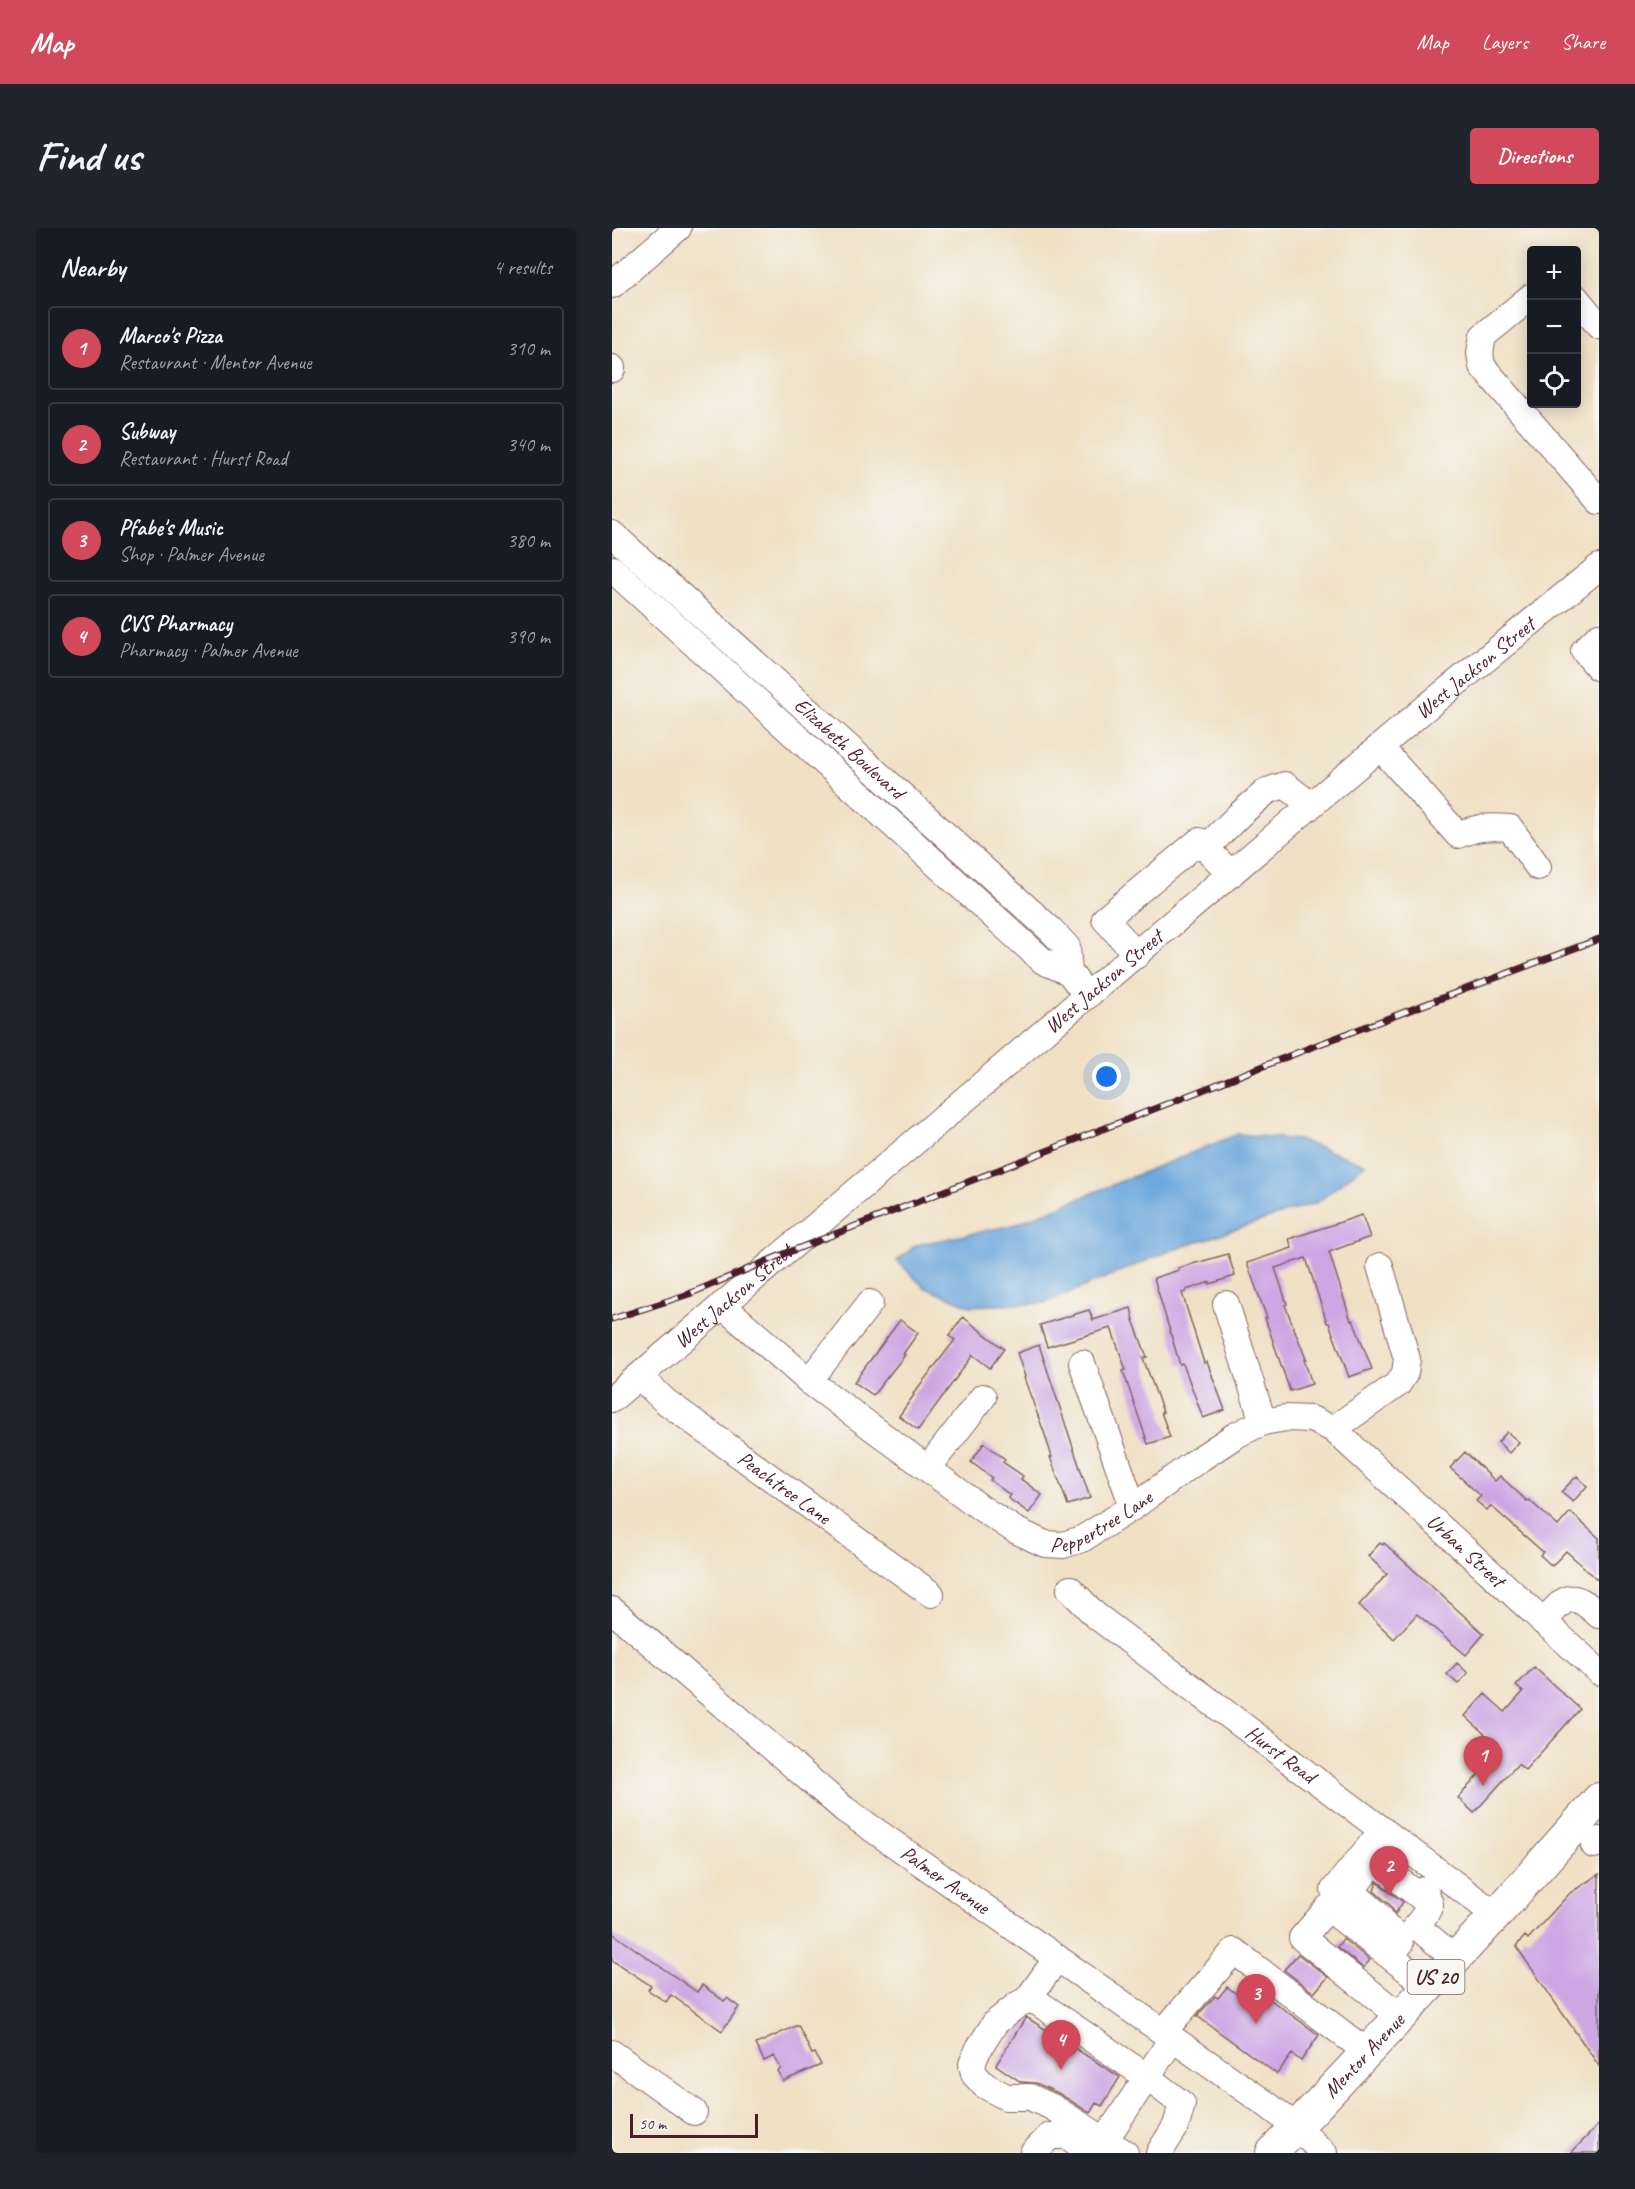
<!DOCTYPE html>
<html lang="en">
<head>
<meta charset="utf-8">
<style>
	:root { --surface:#171b24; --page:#20242c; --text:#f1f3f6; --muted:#9ea1a6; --line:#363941; --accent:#d1495b }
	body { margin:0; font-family:Caveat,sans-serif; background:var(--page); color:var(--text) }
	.controls { position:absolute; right:18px; top:18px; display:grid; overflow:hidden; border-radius:6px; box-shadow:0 3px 15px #0003 }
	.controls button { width:54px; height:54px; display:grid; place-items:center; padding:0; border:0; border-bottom:2px solid var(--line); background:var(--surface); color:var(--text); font:30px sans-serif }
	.scale { position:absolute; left:18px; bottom:15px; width:128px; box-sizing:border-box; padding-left:6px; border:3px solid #4a1f2b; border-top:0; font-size:16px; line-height:21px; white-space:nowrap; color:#4a1f2b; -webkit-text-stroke:4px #f6f6f2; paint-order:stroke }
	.you { position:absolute; left:495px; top:849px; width:21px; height:21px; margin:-15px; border:4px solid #fff; border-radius:50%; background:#1a73e8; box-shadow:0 0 0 9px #1a73e833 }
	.badge { display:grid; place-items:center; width:39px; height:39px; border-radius:50%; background:var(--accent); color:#fff; font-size:20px; font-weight:700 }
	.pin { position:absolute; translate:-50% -50px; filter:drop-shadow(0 2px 3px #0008) }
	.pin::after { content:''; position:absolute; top:32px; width:21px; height:18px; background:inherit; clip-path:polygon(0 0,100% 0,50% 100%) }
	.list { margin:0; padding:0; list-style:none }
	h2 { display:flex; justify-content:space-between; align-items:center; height:78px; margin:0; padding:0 24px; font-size:26px }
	h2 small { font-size:20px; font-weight:400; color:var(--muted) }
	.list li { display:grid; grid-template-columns:39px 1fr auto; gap:18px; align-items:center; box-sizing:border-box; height:84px; margin:0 12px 12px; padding:0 12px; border:2px solid var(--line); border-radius:6px }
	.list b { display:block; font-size:22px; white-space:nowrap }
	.list p { margin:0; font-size:20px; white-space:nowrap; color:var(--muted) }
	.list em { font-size:20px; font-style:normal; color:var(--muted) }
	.icon { flex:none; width:33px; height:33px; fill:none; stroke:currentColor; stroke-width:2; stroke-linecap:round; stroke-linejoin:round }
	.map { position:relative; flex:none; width:987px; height:1925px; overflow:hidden; border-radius:6px }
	header { display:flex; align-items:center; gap:36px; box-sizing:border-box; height:84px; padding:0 30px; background:var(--accent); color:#fff }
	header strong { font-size:28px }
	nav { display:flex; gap:33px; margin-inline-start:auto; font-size:21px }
	.intro { display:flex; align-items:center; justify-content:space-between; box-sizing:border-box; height:144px; padding:0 36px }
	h1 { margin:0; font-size:42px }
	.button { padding:15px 27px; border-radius:6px; background:var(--accent); color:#fff; font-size:21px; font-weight:700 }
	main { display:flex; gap:36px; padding:0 36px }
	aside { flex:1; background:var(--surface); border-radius:6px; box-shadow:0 3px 15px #0003 }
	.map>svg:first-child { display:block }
</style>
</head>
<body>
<header>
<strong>Map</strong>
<nav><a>Map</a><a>Layers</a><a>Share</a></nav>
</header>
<div class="intro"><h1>Find us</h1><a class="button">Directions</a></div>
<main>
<aside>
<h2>Nearby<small>4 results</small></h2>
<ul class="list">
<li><span class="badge">1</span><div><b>Marco's Pizza</b><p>Restaurant · Mentor Avenue</p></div><em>310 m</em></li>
<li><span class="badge">2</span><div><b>Subway</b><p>Restaurant · Hurst Road</p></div><em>340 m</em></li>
<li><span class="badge">3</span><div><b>Pfabe's Music</b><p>Shop · Palmer Avenue</p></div><em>380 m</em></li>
<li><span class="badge">4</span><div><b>CVS Pharmacy</b><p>Pharmacy · Palmer Avenue</p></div><em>390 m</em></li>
</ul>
</aside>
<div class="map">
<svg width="987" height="1925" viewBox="0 0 987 1925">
	<rect width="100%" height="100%" fill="#f6f6f2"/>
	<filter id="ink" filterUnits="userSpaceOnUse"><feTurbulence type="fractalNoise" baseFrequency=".0167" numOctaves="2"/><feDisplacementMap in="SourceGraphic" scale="12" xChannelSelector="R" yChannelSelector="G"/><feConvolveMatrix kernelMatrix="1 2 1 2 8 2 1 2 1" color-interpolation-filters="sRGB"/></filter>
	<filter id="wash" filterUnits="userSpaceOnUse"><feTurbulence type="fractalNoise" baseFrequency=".008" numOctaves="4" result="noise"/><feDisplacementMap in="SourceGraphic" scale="24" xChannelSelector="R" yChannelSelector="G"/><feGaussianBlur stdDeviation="1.35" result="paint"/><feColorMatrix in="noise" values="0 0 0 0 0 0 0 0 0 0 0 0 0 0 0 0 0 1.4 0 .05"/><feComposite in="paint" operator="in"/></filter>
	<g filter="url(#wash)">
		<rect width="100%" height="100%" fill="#f0e0c4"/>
		<path fill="#6ca7dc" stroke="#5b6384" stroke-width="1.5" d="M626,906L687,912L753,936L706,974L558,1023L433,1075L358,1078L312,1059L285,1033L304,1017L401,997Z"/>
		<g id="blocks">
			<path fill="#cda7e4" d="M750,987L758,1009L717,1024L739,1093L741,1092L760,1141L737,1149L717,1095H715L694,1030L663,1040L675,1076L673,1077L694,1131H692L700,1156L678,1163L653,1090H655L635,1035L680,1020L677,1011Z
				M616,1026L623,1048L598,1056V1054L574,1062V1064L570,1065L592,1135L595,1134L613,1182L591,1190L571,1136L568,1137L542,1050L567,1042L566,1040Z
				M519,1080L522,1092H521L535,1129L531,1130L551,1184H549L558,1209L536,1216L511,1143L514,1142L499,1100L435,1119L428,1097L477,1082L481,1092Z
				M351,1089L392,1121L378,1140L361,1127L306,1202L287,1188L302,1167L301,1166L343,1112L337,1108Z
				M288,1092L306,1105L291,1126L293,1127L261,1167L242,1154Z
				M427,1117L478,1270L456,1277L438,1229H440L432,1204L412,1150L413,1149L405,1125Z
				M895,1204L907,1214L897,1225L886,1214Z
				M372,1215L393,1231L391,1234L411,1248L409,1251L430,1267L417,1285L396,1270L398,1267L378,1252L380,1250L359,1234Z
				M853,1224L883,1253L888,1248L915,1273L917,1272L946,1298L958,1284L987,1310V1353L954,1323L940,1338L928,1327L931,1324L879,1278L875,1282L864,1273L869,1268L838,1240Z
				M965,1248L975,1258L961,1274L949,1264Z
				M768,1315L771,1317L772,1315L872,1406L854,1427L805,1386L782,1411L747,1377L775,1346L756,1328Z
				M845,1435L856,1445L846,1456L835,1446Z
				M922,1439L968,1481L913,1542L906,1536L862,1585L846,1570L889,1521L853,1488L873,1466L893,1484L911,1464L904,1458Z
				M987,1646V1838L904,1718L913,1708L916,1711L958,1665Z
				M765,1654L791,1674L783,1686L778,1677L762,1663Z
				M0,1705L85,1764L90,1757L112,1773L115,1770L127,1779L110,1803L59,1767L54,1774L36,1762L39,1758L0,1732Z
				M731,1711L758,1732L751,1740L725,1719Z
				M686,1726L716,1749L702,1765L672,1742Z
				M615,1759L631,1770L633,1767L643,1774L649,1765L707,1807L689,1833L680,1826L665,1846L585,1788L603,1768L606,1770Z
				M414,1789L508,1849L490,1878L484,1875L478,1885L446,1865L424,1855L409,1854L384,1837Z
				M186,1797L200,1826L203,1825L209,1837L171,1853L166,1843L169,1841L162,1828L152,1833L144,1816Z
				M987,1896V1925H959Z"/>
		</g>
	</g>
	<g filter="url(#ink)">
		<use href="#blocks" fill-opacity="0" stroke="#846361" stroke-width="1.5"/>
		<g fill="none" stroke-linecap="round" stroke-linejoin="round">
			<defs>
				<g id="minor">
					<path d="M0,57L66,0"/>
					<path d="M920,68L871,108L868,125L870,138L987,273"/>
					<path d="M964,70L987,98"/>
					<path d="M0,140V141"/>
					<path id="s1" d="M0,306L440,703L455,719L457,744"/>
					<path d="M0,341L431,733L457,744L475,768"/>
					<path d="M987,408L972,423L987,440"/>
					<path d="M768,519L846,607C864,599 878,598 898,600L926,639"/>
					<path d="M594,620L627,587L655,563L673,557L699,577"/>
					<path d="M525,727L493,691L587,613L619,646"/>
					<path d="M614,1076L651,1194"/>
					<path id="s2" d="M110,1077L197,1153L369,1280L403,1302L433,1316L451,1317L470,1311L521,1279L589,1230L624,1207L651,1194L674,1190L699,1191L721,1201L786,1156L793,1145L795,1131L768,1038"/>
					<path d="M470,1135L521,1279"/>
					<path id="s3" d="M28,1149L53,1173L319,1366"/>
					<path d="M197,1153L258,1075"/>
					<path id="s4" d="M0,1171L816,478L987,339"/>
					<path id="s5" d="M721,1201L987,1444"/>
					<path d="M316,1240L371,1169"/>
					<path id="s6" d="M458,1361L483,1387L884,1687"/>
					<path id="s7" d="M0,1382L232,1581L657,1878L684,1899L712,1925"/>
					<path d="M931,1394C955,1368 958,1361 987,1387"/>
					<path d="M982,1617L987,1612"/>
					<path d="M812,1662C823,1679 815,1684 804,1698L843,1730"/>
					<path d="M749,1685L722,1662L771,1602"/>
					<path d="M788,1716C786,1705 780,1705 773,1698C770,1694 769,1689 765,1686C740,1662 734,1668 759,1638L767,1637L818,1676"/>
					<path d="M415,1772L445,1730"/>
					<path d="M788,1788L690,1710L716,1680L816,1758"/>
					<path d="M551,1804L622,1723L755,1824"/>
					<path d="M0,1825L82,1884"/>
					<path d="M493,1912L535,1849L570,1876L564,1898L547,1925"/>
					<path d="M421,1925L438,1908H456L477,1925"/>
					<path d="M513,1925L440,1879L418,1869H394L372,1857L362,1846L360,1836L366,1822L383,1795L405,1777L415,1772L425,1774L535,1849L560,1811"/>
				</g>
				<g id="major">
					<path id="s8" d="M660,1925L884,1687L987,1571"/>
				</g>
			</defs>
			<use href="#minor" stroke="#846361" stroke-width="28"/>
			<use href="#major" stroke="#846361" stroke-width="34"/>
			<use href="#minor" stroke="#fff" stroke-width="26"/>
			<use href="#major" stroke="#fff" stroke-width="32"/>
			<defs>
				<path id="rail" d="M0,1091L77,1066L167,1028L705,817L987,711"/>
			</defs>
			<use href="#rail" stroke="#4a1f2b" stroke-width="7"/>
			<use href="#rail" stroke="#f6f6f2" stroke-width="4.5" stroke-dasharray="14" stroke-linecap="butt"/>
		</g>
	</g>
	<g text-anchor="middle" stroke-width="4.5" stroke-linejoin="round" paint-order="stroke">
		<rect fill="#f6f6f2" stroke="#7e6067" stroke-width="1.5" x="795.5" y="1732" width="57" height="34" rx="4.5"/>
		<g font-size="20" font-weight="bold" fill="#4a1f2b">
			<text x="824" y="1756">US 20</text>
		</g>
		<g font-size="21" fill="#4a1f2b" stroke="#f6f6f2">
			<text dy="7" stroke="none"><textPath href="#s4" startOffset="1131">West Jackson Street</textPath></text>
			<text dy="7" stroke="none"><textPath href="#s1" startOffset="320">Elizabeth Boulevard</textPath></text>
			<text dy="7" stroke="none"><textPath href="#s4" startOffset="645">West Jackson Street</textPath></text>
			<text dy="7" stroke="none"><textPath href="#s4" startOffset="159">West Jackson Street</textPath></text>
			<text dy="7" stroke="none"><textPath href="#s3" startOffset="182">Peachtree Lane</textPath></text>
			<text dy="7" stroke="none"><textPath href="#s2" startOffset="465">Peppertree Lane</textPath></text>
			<text dy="7" stroke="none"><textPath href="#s5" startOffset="180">Urban Street</textPath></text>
			<text dy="7" stroke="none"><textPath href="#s6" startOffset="268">Hurst Road</textPath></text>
			<text dy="7" stroke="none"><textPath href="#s7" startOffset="429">Palmer Avenue</textPath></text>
			<text dy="7" stroke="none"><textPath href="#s8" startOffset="134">Mentor Avenue</textPath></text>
		</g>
	</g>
</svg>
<div class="controls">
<button>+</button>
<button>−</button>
<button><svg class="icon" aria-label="locate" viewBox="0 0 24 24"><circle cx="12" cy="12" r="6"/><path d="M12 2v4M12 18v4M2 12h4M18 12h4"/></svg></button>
</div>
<div class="scale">50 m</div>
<div class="you"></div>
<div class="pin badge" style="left:871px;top:1558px">1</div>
<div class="pin badge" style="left:777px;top:1668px">2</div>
<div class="pin badge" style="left:644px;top:1796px">3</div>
<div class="pin badge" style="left:449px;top:1842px">4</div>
</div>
</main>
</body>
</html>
